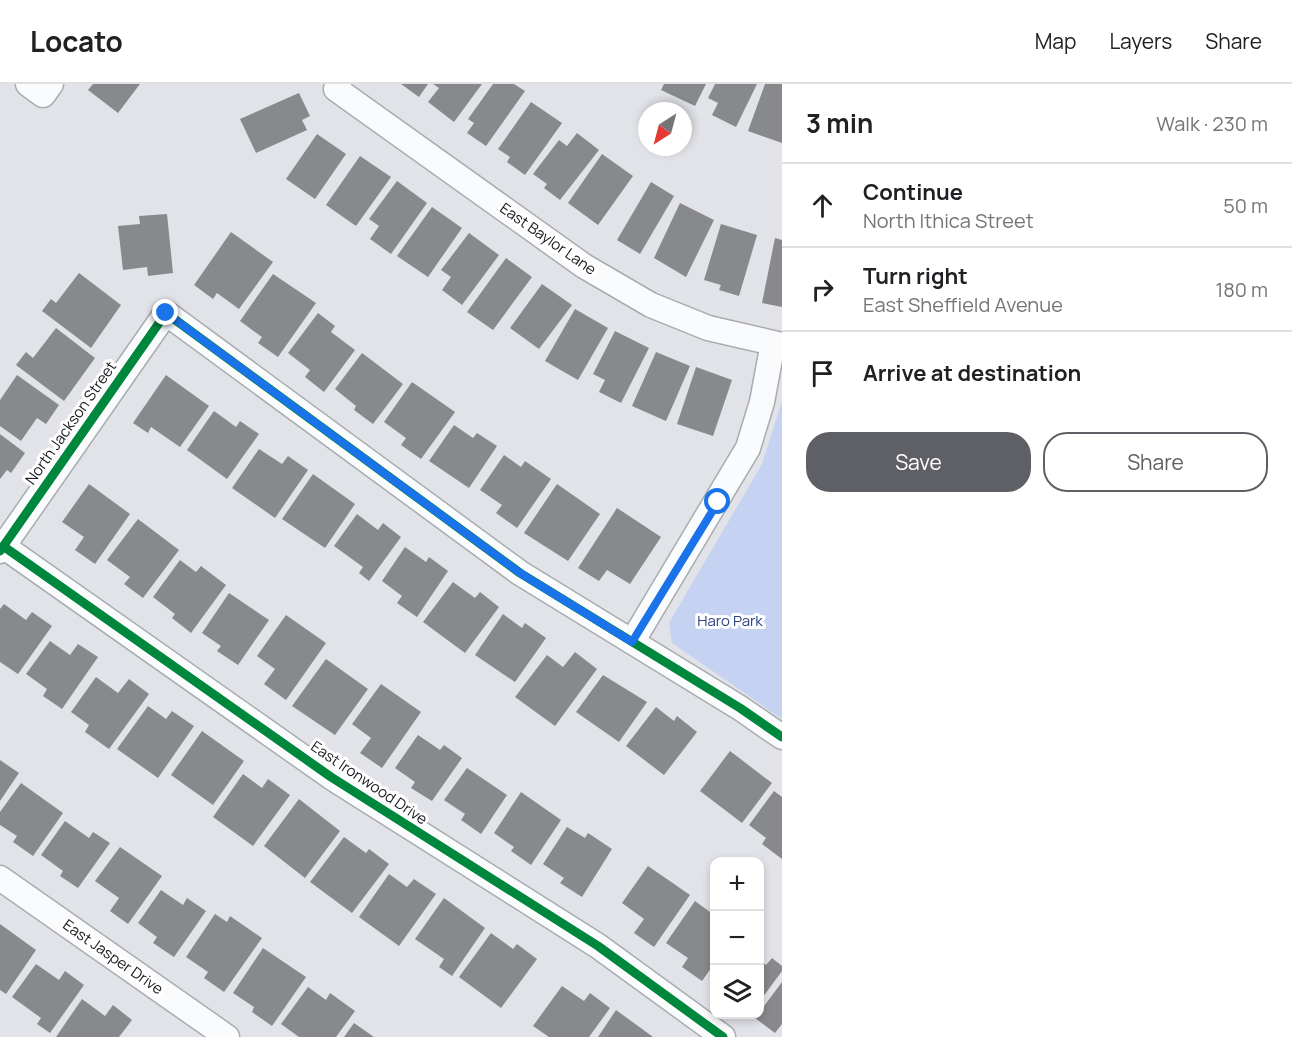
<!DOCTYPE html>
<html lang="en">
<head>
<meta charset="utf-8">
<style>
	:root { --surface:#fff; --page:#f6f6f6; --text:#202124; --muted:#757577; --line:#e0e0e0; --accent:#5f6065 }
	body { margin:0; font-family:Manrope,sans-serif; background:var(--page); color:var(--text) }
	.controls { position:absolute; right:18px; bottom:18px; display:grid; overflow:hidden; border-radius:12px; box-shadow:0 3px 9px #0003 }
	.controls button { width:54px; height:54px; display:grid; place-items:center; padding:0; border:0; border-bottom:2px solid var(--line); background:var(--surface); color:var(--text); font:30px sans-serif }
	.compass { position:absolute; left:638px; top:18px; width:54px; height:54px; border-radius:50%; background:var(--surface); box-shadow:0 3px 9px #0003; rotate:216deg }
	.stop { position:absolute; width:18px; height:18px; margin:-14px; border:4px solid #1a73e8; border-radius:50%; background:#fff }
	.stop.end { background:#1a73e8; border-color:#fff; box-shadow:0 2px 6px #0008 }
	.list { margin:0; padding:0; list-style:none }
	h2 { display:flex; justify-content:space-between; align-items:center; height:78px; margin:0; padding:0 24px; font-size:26px }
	h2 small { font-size:20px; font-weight:400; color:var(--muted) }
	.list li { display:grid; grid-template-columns:39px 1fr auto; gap:18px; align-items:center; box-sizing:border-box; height:84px; padding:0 24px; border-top:2px solid var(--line) }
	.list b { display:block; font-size:22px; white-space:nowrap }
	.list p { margin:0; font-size:20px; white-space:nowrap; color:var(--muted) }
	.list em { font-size:20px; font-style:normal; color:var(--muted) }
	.actions { display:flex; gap:12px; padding:18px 24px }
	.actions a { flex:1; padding:14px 0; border:2px solid var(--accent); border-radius:24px; text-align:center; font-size:21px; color:var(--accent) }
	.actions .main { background:var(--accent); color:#fff }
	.icon { flex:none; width:33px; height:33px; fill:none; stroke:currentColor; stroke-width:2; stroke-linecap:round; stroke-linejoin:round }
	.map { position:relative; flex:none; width:782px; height:953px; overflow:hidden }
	header { display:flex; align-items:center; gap:36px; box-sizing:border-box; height:84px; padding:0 30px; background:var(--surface); border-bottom:2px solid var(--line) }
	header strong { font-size:28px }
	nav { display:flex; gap:33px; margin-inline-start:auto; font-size:21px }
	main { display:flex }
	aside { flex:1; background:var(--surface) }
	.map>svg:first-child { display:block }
</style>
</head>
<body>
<header>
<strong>Locato</strong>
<nav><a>Map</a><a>Layers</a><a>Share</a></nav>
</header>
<main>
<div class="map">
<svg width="782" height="953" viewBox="0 0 782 953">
	<rect width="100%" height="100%" fill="#e1e3e8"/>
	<path fill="#c6d2f1" d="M782,317V635L672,559L669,539L762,380Z"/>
	<path fill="#88898d" d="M93,0H140L118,29L88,6Z
		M401,0H428L419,13Z
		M433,0H482L454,38L428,18L439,4Z
		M493,0H514L525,7L486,62L467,49L474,39L468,35Z
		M664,0H706L695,22L661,6Z
		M715,0H757L736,43L712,31L718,19L708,14Z
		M765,0H782V59L748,47Z
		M299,9L310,32L302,36L307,46L256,69L240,35Z
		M531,18L562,39L525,91L507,78L510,73L498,65Z
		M577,49L599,66L560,116L544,104L547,100L533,90L559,56L567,62Z
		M317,50L346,70L315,115L286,95Z
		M602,70L633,92L598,141L568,119Z
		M360,72L391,93L356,142L326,121Z
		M397,97L427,119L391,170L370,155L379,142L369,135Z
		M651,98L674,112L640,170L617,156Z
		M680,119L714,136L686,193L654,174Z
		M432,123L462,144L428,193L397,172Z
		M167,130L173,189L148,192L147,183L123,186L118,142L140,140L139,132Z
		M721,140L757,151L739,212L719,206L721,201L704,196Z
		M231,148L273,178L239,225L217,209L213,215L194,201Z
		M469,149L499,171L462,221L442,206L451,193L441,186Z
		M775,154L782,156V223L762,219Z
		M506,174L532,193L493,246L467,228Z
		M79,189L121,221L91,264L42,227L51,215L56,219Z
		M273,190L316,219L278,273L258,259L262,253L240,237Z
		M542,200L572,221L539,265L510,244Z
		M575,225L608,244L578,296L545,277Z
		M318,229L335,242L331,248L355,266L324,308L305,293L310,286L288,269Z
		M56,244L95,274L64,317L16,281L26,268L33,274Z
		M615,247L649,264L621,319L599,308L605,296L593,290Z
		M656,268L690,282L666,337L632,322Z
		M362,269L403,300L373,340L354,326L356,322L335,305Z
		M696,283L732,296L713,352L677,340Z
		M17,291L59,321L46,340L37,334L21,357L0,342V316Z
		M166,291L209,322L180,363L151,343L148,349L133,339Z
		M412,298L455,328L421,375L401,361L406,354L384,338Z
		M214,327L236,343L240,337L259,350L227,395L187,366Z
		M454,341L473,354L477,349L497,362L469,404L429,377Z
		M0,350L25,369L11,389L7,386L0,395Z
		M259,365L282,380L288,372L308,386L275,434L232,404Z
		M504,371L521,383L525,377L551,395L517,444L496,429L502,421L480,406Z
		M313,390L355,420L325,464L282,435Z
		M89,400L130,430L95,480L75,466L84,453L62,438Z
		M557,400L600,430L568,477L524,449Z
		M617,424L661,453L630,500L607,486L599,497L578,484Z
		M357,430L378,446L383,439L401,453L369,497L359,489L363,483L334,462Z
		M138,435L179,466L143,514L124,500L130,493L107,476Z
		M405,463L426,478L429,473L448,487L417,533L397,519L402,512L382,497Z
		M180,476L196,488L201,482L226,501L191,549L172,534L175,530L153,513Z
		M453,498L475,514L480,508L499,523L465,569L423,538Z
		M229,509L269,536L238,581L217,567L221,562L202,549Z
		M4,520L26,536L32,528L52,542L18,590L0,578V525Z
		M503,530L522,544L525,539L546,554L515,598L475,571Z
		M286,531L326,559L286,616L264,600L275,585L257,572Z
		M50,557L70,571L78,560L98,573L62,625L43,612L47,605L26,590Z
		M575,568L597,585L555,642L515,613L547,571L563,583Z
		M326,575L368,605L335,651L292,622Z
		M603,591L647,618L619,658L576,628Z
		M96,593L118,609L129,595L149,610L109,665L85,648L89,641L71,628Z
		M381,600L421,628L382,684L360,669L371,654L352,640Z
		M148,622L166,635L172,627L194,642L158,694L117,665Z
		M656,623L674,637L677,632L697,648L664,691L626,662Z
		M202,647L244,677L213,721L171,691Z
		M418,651L440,666L444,661L462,674L432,717L411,704L415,698L395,684Z
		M730,667L772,699L742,739L700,707Z
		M0,676L19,689L0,717Z
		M467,684L507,711L481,750L461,736L465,730L444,716Z
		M243,690L262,704L268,695L290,711L253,762L213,733Z
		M21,699L63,729L33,772L13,758L17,752L0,741V728Z
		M774,707L782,713V775L762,760L766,754L749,741Z
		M521,708L561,736L531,781L511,767L514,763L494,749Z
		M299,715L340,747L305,794L264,762Z
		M65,737L89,754L93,748L110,759L78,804L60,792L63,787L41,771Z
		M567,743L585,754L588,749L612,765L582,813L560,799L564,794L543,780Z
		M344,753L366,769L369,765L389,780L352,829L310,798Z
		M120,763L162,792L128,840L110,827L119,814L95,797Z
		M648,782L690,811L654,863L634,849L644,835L622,819Z
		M389,790L407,803L414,795L436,810L399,862L359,833Z
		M161,806L183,821L187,814L206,827L174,873L153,859L157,853L138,839Z
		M444,814L485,844L452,892L439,883L444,875L415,855Z
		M695,817L714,831V880L702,897L682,883L688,874L666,859Z
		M215,830L227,838L230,832L262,854L224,908L204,894L208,888L186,873Z
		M0,840L36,866L6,910L0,906Z
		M491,849L513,865L517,860L537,875L501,924L459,893Z
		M263,864L306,893L272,942L252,928L254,923L233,909Z
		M772,874L782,882V887L760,917V876L766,881Z
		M36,880L59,896L65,887L84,901L50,949L37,940L41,934L12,913Z
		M782,898V940L775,949L755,934Z
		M562,902L584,917L590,909L610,924L589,953H549L533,942Z
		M308,903L326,916L330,909L355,927L336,953H299L281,940Z
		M82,915L105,932L113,921L132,936L119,953H56Z
		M616,926L638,942L653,953H598Z
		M354,939L374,953H344Z"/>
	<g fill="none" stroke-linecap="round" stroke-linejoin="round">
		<defs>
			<path id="street" d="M28,0L43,11L51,0
				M339,0L336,5L584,182L651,221L708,244L782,261
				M3,462L331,693L598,862L723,953
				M0,467L166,229L520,489L740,624L782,653
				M632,558L748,364L762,318L773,259
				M0,794L227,953"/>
		</defs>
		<use href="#street" stroke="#aaabaf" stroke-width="27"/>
		<use href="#street" stroke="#fafbfc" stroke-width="24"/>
		<defs>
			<path id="cycleway" d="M3,462L331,693L598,862L723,953
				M0,467L166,229L520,489L740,624L782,653"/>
		</defs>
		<use href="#cycleway" stroke="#fff" stroke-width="13"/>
		<use href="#cycleway" stroke="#00873e" stroke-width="9"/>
	</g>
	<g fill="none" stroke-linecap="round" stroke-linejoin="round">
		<path stroke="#1a73e8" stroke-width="8" d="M166,229L520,489L632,558L718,418"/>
	</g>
	<g text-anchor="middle" stroke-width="6" stroke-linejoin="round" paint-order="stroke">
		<g font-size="15" fill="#191a1e" stroke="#fff">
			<text transform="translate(548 155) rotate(35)" y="5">East Baylor Lane</text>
			<text transform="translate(71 339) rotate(-55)" y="5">North Jackson Street</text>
			<text transform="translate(369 699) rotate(34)" y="5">East Ironwood Drive</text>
			<text transform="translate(113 873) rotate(35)" y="5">East Jasper Drive</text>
		</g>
		<g font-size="15" fill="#2d4282" stroke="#fff">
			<text x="730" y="542">Haro Park</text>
		</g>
	</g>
</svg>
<div class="controls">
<button>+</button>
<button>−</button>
<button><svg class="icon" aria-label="layers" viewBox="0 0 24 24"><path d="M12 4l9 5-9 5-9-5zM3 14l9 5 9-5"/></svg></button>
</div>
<svg class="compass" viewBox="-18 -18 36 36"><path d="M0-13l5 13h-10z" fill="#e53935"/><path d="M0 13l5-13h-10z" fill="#757577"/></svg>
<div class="stop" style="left:718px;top:418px"></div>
<div class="stop end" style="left:166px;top:229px"></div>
</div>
<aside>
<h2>3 min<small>Walk · 230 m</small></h2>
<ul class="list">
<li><svg class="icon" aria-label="ahead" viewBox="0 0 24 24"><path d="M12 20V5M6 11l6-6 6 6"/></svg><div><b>Continue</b><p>North Ithica Street</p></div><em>50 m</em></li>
<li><svg class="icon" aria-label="right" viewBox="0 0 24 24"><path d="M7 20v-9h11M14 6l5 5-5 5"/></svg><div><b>Turn right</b><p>East Sheffield Avenue</p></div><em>180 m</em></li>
<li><svg class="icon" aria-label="arrive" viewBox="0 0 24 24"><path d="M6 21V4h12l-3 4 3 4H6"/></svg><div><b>Arrive at destination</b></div></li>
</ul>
<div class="actions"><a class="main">Save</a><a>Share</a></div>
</aside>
</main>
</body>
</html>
